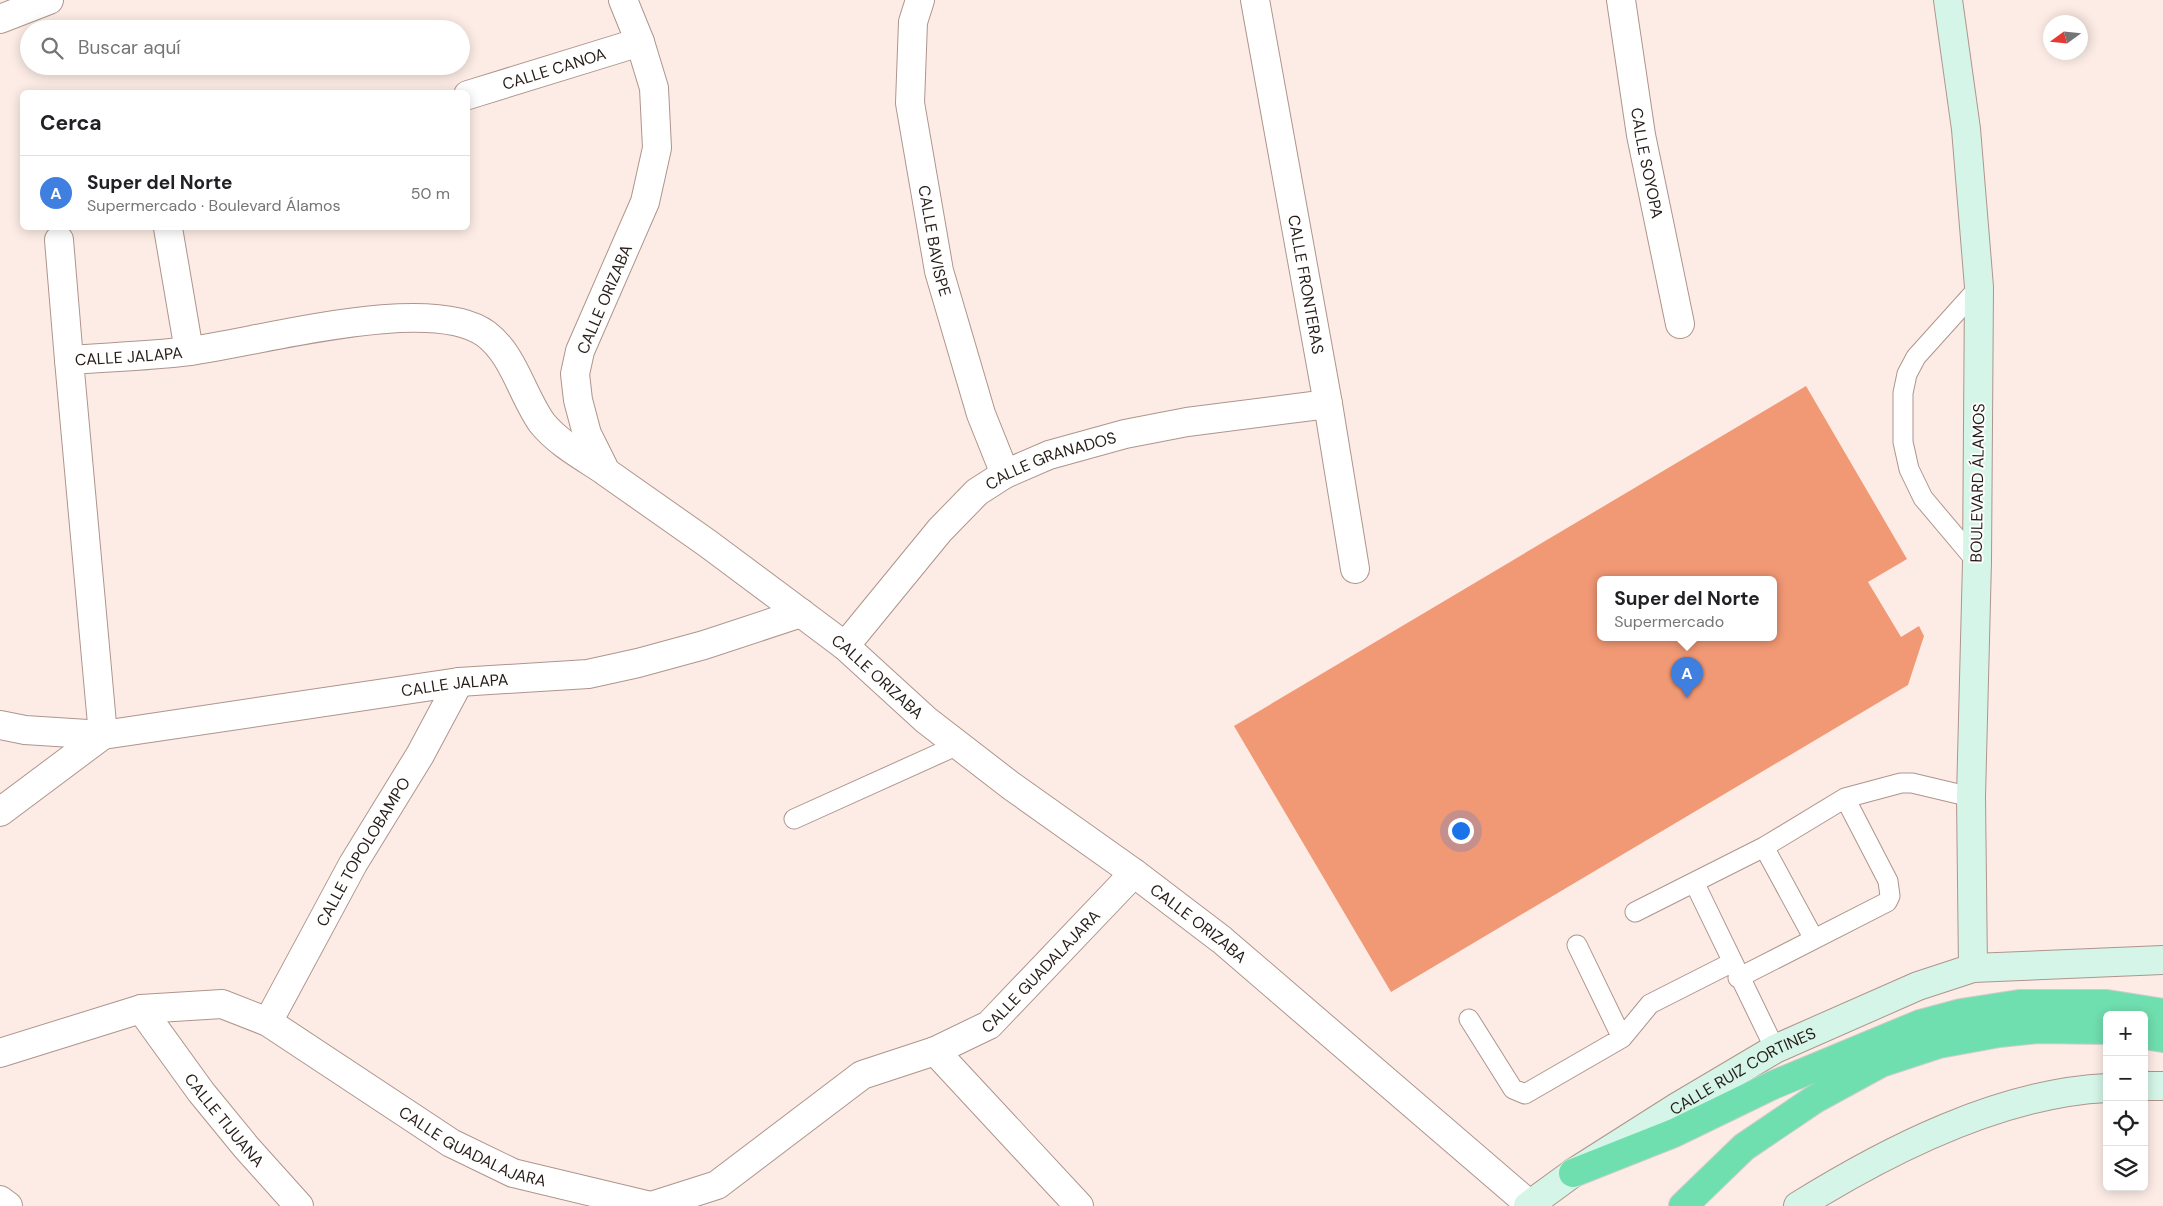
<!DOCTYPE html>
<html lang="es">
<head>
<meta charset="utf-8">
<style>
	:root { --surface:#fff; --page:#f6f6f6; --text:#202124; --muted:#757577; --line:#e0e0e0; --accent:#b45309 }
	body { margin:0; font-family:"DM Sans",sans-serif; background:var(--page); color:var(--text) }
	.controls { position:absolute; right:15px; bottom:15px; display:grid; overflow:hidden; border-radius:8px; box-shadow:0 2px 12px #0003 }
	.controls button { width:45px; height:45px; display:grid; place-items:center; padding:0; border:0; border-bottom:1px solid var(--line); background:var(--surface); color:var(--text); font:25px sans-serif }
	.compass { position:absolute; left:2043px; top:15px; width:45px; height:45px; border-radius:50%; background:var(--surface); box-shadow:0 2px 12px #0003; rotate:255deg }
	.you { position:absolute; left:1460px; top:830px; width:18px; height:18px; margin:-12px; border:4px solid #fff; border-radius:50%; background:#1a73e8; box-shadow:0 0 0 8px #1a73e833 }
	.badge { display:grid; place-items:center; width:32px; height:32px; border-radius:50%; background:var(--accent); color:#fff; font-size:16px; font-weight:700 }
	.pin { position:absolute; translate:-50% -41px; filter:drop-shadow(0 1px 2px #0008) }
	.pin::after { content:''; position:absolute; top:26px; width:18px; height:15px; background:inherit; clip-path:polygon(0 0,100% 0,50% 100%) }
	.popup { position:absolute; left:1597px; top:576px; width:180px; height:65px; box-sizing:border-box; display:grid; place-content:center; border-radius:8px; background:var(--surface); filter:drop-shadow(0 1px 4px #0005); font-size:16px; white-space:nowrap; color:var(--muted) }
	.popup b { font-size:19px; color:var(--text) }
	.popup::after { content:''; position:absolute; left:50%; top:100%; margin-left:-10px; border:10px solid transparent; border-top-color:var(--surface) }
	.list { margin:0; padding:0; list-style:none }
	h2 { display:flex; justify-content:space-between; align-items:center; height:65px; margin:0; padding:0 20px; font-size:21px }
	h2 small { font-size:16px; font-weight:400; color:var(--muted) }
	.list li { display:grid; grid-template-columns:32px 1fr auto; gap:15px; align-items:center; box-sizing:border-box; height:75px; padding:0 20px; border-top:1px solid var(--line) }
	.list b { display:block; font-size:19px; white-space:nowrap }
	.list p { margin:0; font-size:16px; white-space:nowrap; color:var(--muted) }
	.list em { font-size:16px; font-style:normal; color:var(--muted) }
	.icon { flex:none; width:28px; height:28px; fill:none; stroke:currentColor; stroke-width:2; stroke-linecap:round; stroke-linejoin:round }
	.map { position:relative; flex:none; width:2163px; height:1206px; overflow:hidden }
	.search { position:absolute; background:var(--surface); box-shadow:0 2px 12px #0003; left:20px; top:20px; width:450px; height:55px; display:flex; align-items:center; gap:12px; box-sizing:border-box; padding:0 18px; border-radius:28px; color:var(--muted); font-size:19px }
	.panel { position:absolute; background:var(--surface); box-shadow:0 2px 12px #0003; left:20px; top:90px; width:450px; height:140px; border-radius:8px }
	.map>svg:first-child { display:block }
</style>
</head>
<body>
<div class="map">
<svg width="2163" height="1206" viewBox="0 0 2163 1206">
	<rect width="100%" height="100%" fill="#fcece5"/>
	<path fill="#f19875" fill-rule="evenodd" d="M1806,386L1907,559L1868,582L1901,637L1919,626L1924,636L1908,685L1391,992L1234,726ZM1601,579H1773V637H1601Z"/>
	<g fill="none" stroke-linecap="round" stroke-linejoin="round">
		<defs>
			<path id="lane" d="M1977,562L1923,498L1909,469L1903,442V393L1907,374L1916,357L1979,287
				M794,819L958,745
				M1764,847L1814,939
				M1695,884L1775,1049
				M1635,912L1764,847L1845,798L1901,783H1912L1971,797
				M1577,945L1622,1038
				M1738,978L1887,902L1890,896L1888,881L1845,798
				M1469,1019L1513,1089L1525,1094L1622,1038L1650,1004L1731,963"/>
			<g id="street">
				<path id="s1" d="M623,0L640,42L654,88L657,148L645,202L580,351L575,374L578,400L587,434L606,472L707,543L801,613L845,646L926,720L1010,785L1134,873L1222,940L1529,1204"/>
				<path id="s2" d="M920,0L913,22L910,103L939,271L981,414L1005,474"/>
				<path id="s3" d="M1255,0L1328,404L1355,569"/>
				<path id="s4" d="M1621,0L1641,135L1680,324"/>
				<path d="M0,19L49,0"/>
				<path id="s5" d="M468,95L640,42"/>
				<path d="M168,228L189,351"/>
				<path d="M59,240L69,360"/>
				<path id="s6" d="M845,646L940,530L977,492L1005,474L1049,455L1125,434L1187,422L1328,404"/>
				<path id="s7" d="M0,725L25,730L103,735L459,682L588,674L638,663L704,645L801,613"/>
				<path id="s8" d="M0,812L103,735L69,360C109,357 150,356 190,351C259,342 430,293 486,334C514,355 522,395 542,423C558,443 584,457 605,471"/>
				<path id="s9" d="M141,1009L201,1092L246,1147L299,1206"/>
				<path id="s10" d="M268,1022L353,864L420,755L459,682"/>
				<path d="M935,1051L1079,1206"/>
				<path id="s11" d="M0,1053L141,1009L222,1004L268,1022L451,1143L513,1173L651,1206L717,1185L862,1075L935,1051L989,1025L1134,873"/>
				<path d="M0,1200L8,1206"/>
			</g>
			<g id="secondary">
				<path d="M1948,0L1966,129L1979,287L1977,562L1971,797L1973,968"/>
				<path d="M2144,1086H2163"/>
				<path id="s12" d="M1528,1206L1573,1173L1677,1107L1775,1049L1918,986L1973,968L2163,960"/>
				<path d="M1798,1206C1888,1150 2000,1093 2107,1088"/>
			</g>
			<path id="highway" d="M2144,1035L2163,1038
				M1573,1173L1674,1133L1773,1085L1920,1024L1961,1013L2019,1004H2107L2163,1013
				M1683,1206L1744,1147L1815,1099L1881,1063L1939,1044L1999,1033L2038,1029L2107,1030"/>
		</defs>
		<use href="#lane" stroke="#ae958c" stroke-width="21"/>
		<use href="#street" stroke="#ae958c" stroke-width="30"/>
		<use href="#secondary" stroke="#ae958c" stroke-width="30"/>
		<use href="#highway" stroke="#cfcdcc" stroke-width="30"/>
		<use href="#lane" stroke="#fff" stroke-width="19"/>
		<use href="#street" stroke="#fff" stroke-width="28"/>
		<use href="#secondary" stroke="#d4f5e7" stroke-width="28"/>
		<use href="#highway" stroke="#70dfaf" stroke-width="28"/>
	</g>
	<g text-anchor="middle" stroke-width="4" stroke-linejoin="round" paint-order="stroke">
		<g font-size="16" fill="#251c18" stroke="#fdfdfd">
			<text dy="6" stroke="none"><textPath href="#s5" startOffset="90">CALLE CANOA</textPath></text>
			<text dy="6" stroke="none"><textPath href="#s4" startOffset="165">CALLE SOYOPA</textPath></text>
			<text dy="6" stroke="none"><textPath href="#s2" startOffset="244">CALLE BAVISPE</textPath></text>
			<text dy="6" stroke="none"><textPath href="#s3" startOffset="289">CALLE FRONTERAS</textPath></text>
			<text transform="translate(604 299) rotate(-67)" y="6">CALLE ORIZABA</text>
			<text dy="6" stroke="none"><textPath href="#s8" startOffset="565">CALLE JALAPA</textPath></text>
			<text dy="6" stroke="none"><textPath href="#s6" startOffset="284">CALLE GRANADOS</textPath></text>
			<text transform="translate(1977 483) rotate(-89)" y="6">BOULEVARD ÁLAMOS</text>
			<text dy="6" stroke="none"><textPath href="#s1" startOffset="839">CALLE ORIZABA</textPath></text>
			<text dy="6" stroke="none"><textPath href="#s7" startOffset="459">CALLE JALAPA</textPath></text>
			<text dy="6" stroke="none"><textPath href="#s10" startOffset="195">CALLE TOPOLOBAMPO</textPath></text>
			<text dy="6" stroke="none"><textPath href="#s1" startOffset="1244">CALLE ORIZABA</textPath></text>
			<text dy="6" stroke="none"><textPath href="#s11" startOffset="1171">CALLE GUADALAJARA</textPath></text>
			<text dy="6" stroke="none"><textPath href="#s12" startOffset="254">CALLE RUIZ CORTINES</textPath></text>
			<text dy="6" stroke="none"><textPath href="#s9" startOffset="139">CALLE TIJUANA</textPath></text>
			<text dy="6" stroke="none"><textPath href="#s11" startOffset="519">CALLE GUADALAJARA</textPath></text>
		</g>
	</g>
</svg>
<div class="controls">
<button>+</button>
<button>−</button>
<button><svg class="icon" aria-label="locate" viewBox="0 0 24 24"><circle cx="12" cy="12" r="6"/><path d="M12 2v4M12 18v4M2 12h4M18 12h4"/></svg></button>
<button><svg class="icon" aria-label="layers" viewBox="0 0 24 24"><path d="M12 4l9 5-9 5-9-5zM3 14l9 5 9-5"/></svg></button>
</div>
<svg class="compass" viewBox="-18 -18 36 36"><path d="M0-13l5 13h-10z" fill="#e53935"/><path d="M0 13l5-13h-10z" fill="#757577"/></svg>
<div class="you"></div>
<div class="pin badge" style="left:1687px;top:698px;background:#3f7fe0">A</div>
<div class="popup"><b>Super del Norte</b>Supermercado</div>
<div class="search"><svg class="icon" aria-label="search" viewBox="0 0 24 24"><circle cx="10" cy="10" r="6"/><path d="M15 15l6 6"/></svg>Buscar aquí</div>
<section class="panel">
<h2>Cerca<small></small></h2>
<ul class="list">
<li><span class="badge" style="background:#3f7fe0">A</span><div><b>Super del Norte</b><p>Supermercado · Boulevard Álamos</p></div><em>50 m</em></li>
</ul>
</section>
</div>
</body>
</html>
